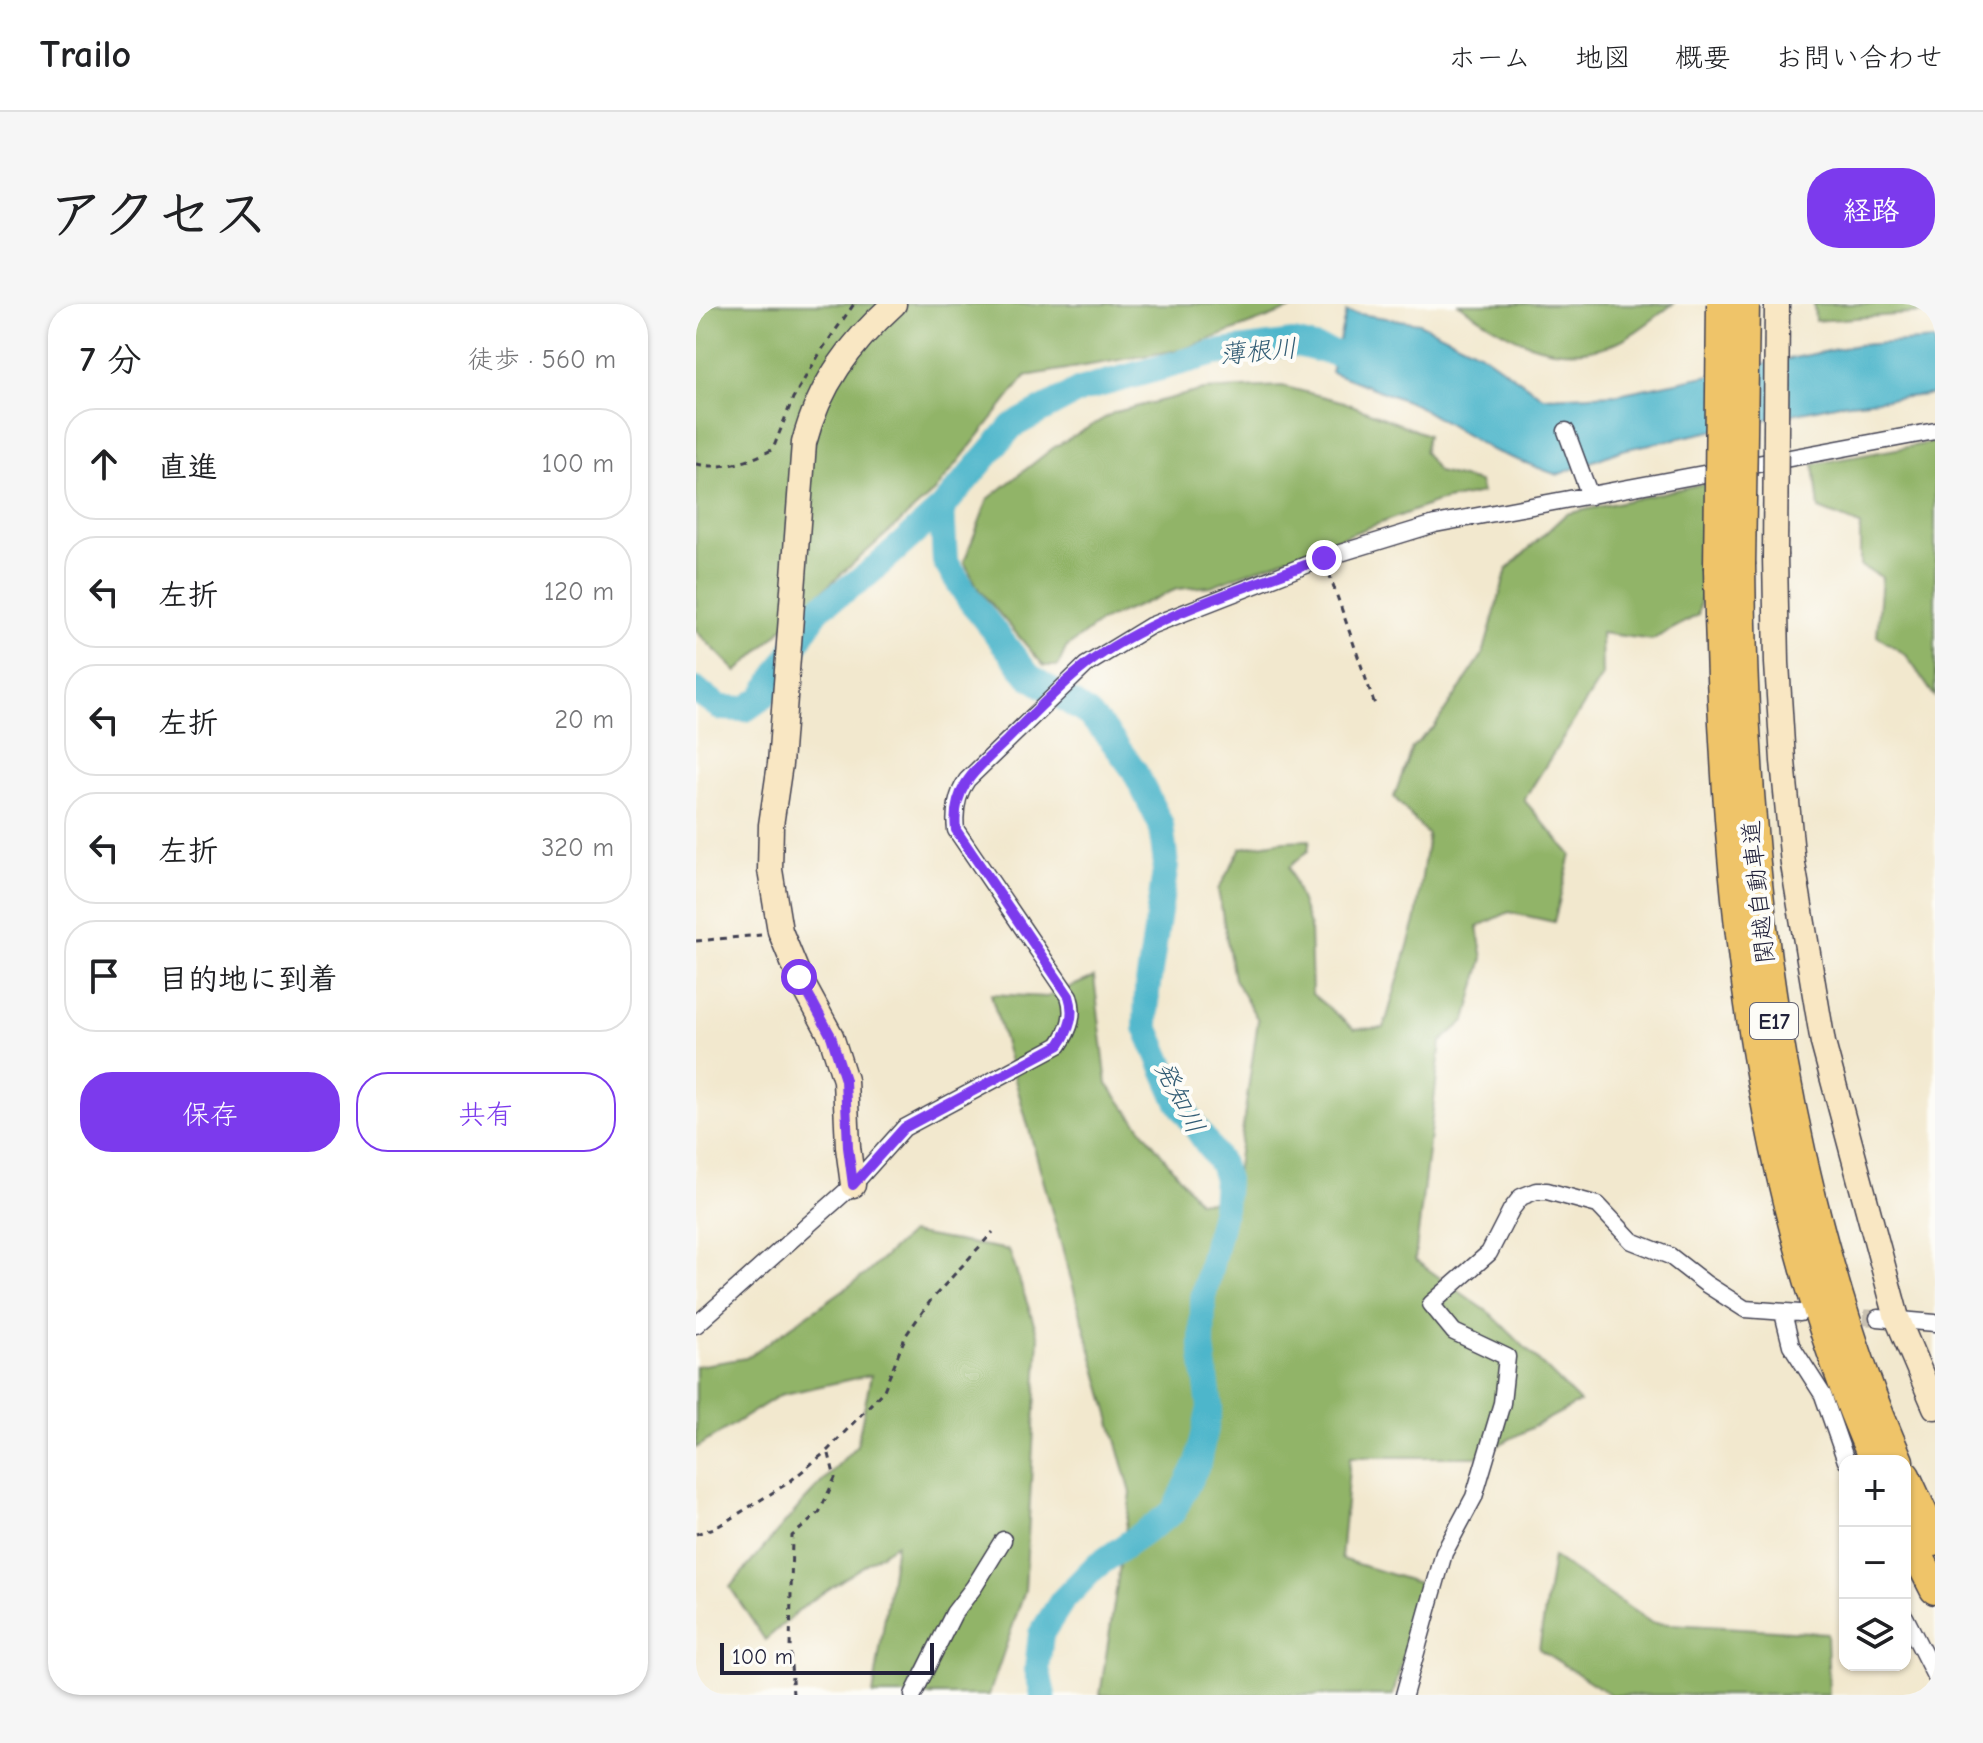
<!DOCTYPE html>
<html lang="ja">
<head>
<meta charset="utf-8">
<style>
	:root { --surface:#fff; --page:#f6f6f6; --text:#202124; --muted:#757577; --line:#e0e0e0; --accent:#7c3aed }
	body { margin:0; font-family:"Comic Neue","Klee One",sans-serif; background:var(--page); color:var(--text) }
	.controls { position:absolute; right:24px; bottom:24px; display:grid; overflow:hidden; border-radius:16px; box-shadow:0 2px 6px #0004 }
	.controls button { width:72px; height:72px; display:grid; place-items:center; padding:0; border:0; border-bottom:2px solid var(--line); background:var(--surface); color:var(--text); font:40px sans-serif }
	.scale { position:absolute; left:24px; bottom:20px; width:214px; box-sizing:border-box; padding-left:8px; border:4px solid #22223b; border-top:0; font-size:22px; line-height:28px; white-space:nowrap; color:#22223b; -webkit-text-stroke:6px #fdfcf7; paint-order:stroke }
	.stop { position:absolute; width:24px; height:24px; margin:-18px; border:6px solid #7c3aed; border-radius:50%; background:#fff }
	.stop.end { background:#7c3aed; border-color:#fff; box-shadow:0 2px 8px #0008 }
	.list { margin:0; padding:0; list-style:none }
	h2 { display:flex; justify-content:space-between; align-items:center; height:104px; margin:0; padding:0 32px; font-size:34px }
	h2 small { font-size:26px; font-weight:400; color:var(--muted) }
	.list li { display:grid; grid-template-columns:52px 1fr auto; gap:24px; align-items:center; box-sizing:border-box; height:112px; margin:0 16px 16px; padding:0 16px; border:2px solid var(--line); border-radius:32px }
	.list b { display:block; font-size:30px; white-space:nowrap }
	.list em { font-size:26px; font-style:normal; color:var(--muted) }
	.actions { display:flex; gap:16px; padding:24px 32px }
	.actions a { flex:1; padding:18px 0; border:2px solid var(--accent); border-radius:32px; text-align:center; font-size:28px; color:var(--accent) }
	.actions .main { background:var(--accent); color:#fff }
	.icon { flex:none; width:44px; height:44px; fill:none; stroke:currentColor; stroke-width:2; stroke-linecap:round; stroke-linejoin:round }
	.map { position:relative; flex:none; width:1239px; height:1391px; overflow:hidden; border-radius:32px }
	header { display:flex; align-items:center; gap:48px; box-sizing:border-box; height:112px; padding:0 40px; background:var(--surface); border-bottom:2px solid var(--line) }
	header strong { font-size:38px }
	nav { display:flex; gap:44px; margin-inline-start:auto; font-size:28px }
	.intro { display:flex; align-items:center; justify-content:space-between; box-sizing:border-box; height:192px; padding:0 48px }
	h1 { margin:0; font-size:56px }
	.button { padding:20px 36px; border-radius:32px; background:var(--accent); color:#fff; font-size:28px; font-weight:700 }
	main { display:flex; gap:48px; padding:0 48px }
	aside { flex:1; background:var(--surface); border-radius:32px; box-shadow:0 2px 6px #0004 }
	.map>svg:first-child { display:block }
</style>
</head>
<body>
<header>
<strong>Trailo</strong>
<nav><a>ホーム</a><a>地図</a><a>概要</a><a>お問い合わせ</a></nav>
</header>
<div class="intro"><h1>アクセス</h1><a class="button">経路</a></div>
<main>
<aside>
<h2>7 分<small>徒歩 · 560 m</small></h2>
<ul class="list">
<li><svg class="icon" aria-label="ahead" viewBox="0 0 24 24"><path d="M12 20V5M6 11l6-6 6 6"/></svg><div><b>直進</b></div><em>100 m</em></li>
<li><svg class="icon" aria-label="left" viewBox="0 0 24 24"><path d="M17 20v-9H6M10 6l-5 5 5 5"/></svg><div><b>左折</b></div><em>120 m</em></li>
<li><svg class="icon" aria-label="left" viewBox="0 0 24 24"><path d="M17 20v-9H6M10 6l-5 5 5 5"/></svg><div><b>左折</b></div><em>20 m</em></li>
<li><svg class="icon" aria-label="left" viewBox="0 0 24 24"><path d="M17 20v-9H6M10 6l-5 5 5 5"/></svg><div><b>左折</b></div><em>320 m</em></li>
<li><svg class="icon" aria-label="arrive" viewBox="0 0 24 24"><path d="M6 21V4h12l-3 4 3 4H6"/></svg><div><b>目的地に到着</b></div></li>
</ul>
<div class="actions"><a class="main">保存</a><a>共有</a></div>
</aside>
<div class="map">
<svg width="1239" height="1391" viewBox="0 0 1239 1391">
	<rect width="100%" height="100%" fill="#fdfcf7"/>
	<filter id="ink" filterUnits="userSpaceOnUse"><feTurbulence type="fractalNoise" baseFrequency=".0125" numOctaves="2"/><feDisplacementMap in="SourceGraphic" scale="16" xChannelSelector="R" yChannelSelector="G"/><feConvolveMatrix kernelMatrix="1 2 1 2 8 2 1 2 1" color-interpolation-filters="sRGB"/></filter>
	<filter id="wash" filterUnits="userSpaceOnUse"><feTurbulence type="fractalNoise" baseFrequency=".006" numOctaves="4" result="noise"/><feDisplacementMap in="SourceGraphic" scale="32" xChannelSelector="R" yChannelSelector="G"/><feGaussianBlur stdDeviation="1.8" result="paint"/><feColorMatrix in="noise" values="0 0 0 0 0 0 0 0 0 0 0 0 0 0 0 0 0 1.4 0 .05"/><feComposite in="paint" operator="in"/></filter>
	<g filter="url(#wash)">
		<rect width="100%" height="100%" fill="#f2e8ce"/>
		<path fill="#91b468" stroke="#5a6b52" stroke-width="2" d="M0,0H609L488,45L330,72L239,187L125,288L41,368L0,327Z
			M763,0H977C958,14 936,33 914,41C856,61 808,32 763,0Z
			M1118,0H1239V8L1119,17Z
			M586,82L648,98L731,131L728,148L742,168L783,178L786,189L741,198L515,282L481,285L404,318L370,344L362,362H348L283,286L268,258L292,195L357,144L419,108L508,86Z
			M1239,138V393L1210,351L1181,332L1186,273L1164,262V221L1123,205L1118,160Z
			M1024,176L1002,311L956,336L905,329L906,372L828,496L875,551L858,618L813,608L781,623L787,654L770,716L745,738L719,956L795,1010L884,1098L780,1153H654L645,1255L726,1280L697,1391H404L435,1189L295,690L351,693L398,673L411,780L502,897L536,898L562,716L538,675L522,586L545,544L588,537L614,536L612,547L593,563L614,624L616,690L658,725L688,724L720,614L732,531L698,493L716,443L738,423L787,350L811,265L870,210Z
			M214,929L313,946L343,1034L329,1286L293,1391H177L200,1240L112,1299L69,1336L34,1283L107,1198L161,1141L175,1071L84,1091L0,1144V1062L50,1054L170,970Z
			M857,1253L956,1319L1131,1329L1133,1391H915L843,1345Z"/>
		<path fill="#4db6cb" stroke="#386c83" stroke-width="2" d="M650,8L723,19L785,49L847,93L922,90L1161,41L1239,36V90L1144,100L926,146L861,171L795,146L718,100L635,68Z"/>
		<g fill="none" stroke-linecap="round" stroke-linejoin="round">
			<path stroke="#4db6cb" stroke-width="26" d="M246,204L249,257L273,295L333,372L392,410L409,427L438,466L465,521L470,561L451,687L450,723L482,797L525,860L530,875L528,904L507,994L506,1043L514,1103L502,1159L477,1208L399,1263L366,1297L345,1330L341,1365L347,1391
				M0,386L25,404L50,405L67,393L123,304L171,271L246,204L316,122L384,86L519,49L597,39L663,55L675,54"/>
		</g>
	</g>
	<g filter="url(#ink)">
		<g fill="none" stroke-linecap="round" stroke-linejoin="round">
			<path stroke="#c8c0b1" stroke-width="16" stroke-dasharray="16 8" stroke-linecap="butt" d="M1144,1012L1182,1014"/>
			<defs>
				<path id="street" d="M870,127L894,192
					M1087,1009L1095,1041L1127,1091L1150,1157
					M1182,1014L1239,1019
					M0,1021L157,881L208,824L363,741C374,725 379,710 373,692L260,526C258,509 261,490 271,476L390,361L454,322L628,254L739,220L1239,127
					M1209,1313L1239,1372
					M217,1391L258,1309L278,1283L307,1236
					M708,1391L748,1249L778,1193L806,1099L811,1053L758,1028L735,1000L793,949L815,906L825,893L840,887H851L902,901L936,937L974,952L1010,980L1049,1005L1104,1009"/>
				<path id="secondary" d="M1079,252L1081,359L1087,457L1097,560L1127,739L1201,1014L1239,1103
					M157,881L152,843L149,776L135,732L103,673L84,627L74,566L75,521L84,460L108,139C123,81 154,40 198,0"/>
				<path id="highway" d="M1044,261C1046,476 1064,689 1116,898C1138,986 1165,1074 1202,1157
					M1023,265C1028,567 1056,877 1179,1157
					M1209,1172L1239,1237
					M1209,1226L1239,1285"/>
			</defs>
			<use href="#street" stroke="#414051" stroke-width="19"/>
			<use href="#secondary" stroke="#414051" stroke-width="27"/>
			<use href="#highway" stroke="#414051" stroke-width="33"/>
			<path stroke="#414051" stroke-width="3" stroke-dasharray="6 6" stroke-linecap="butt" d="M0,160C28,166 53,158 77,145L97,94L127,44L158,0
				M633,269L679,401
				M0,637L65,631
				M0,1230L21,1223L92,1179L132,1146L188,1086L210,1031L235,996L297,928
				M97,1391L94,1346L96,1232L123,1209L139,1174L132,1146"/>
			<use href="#street" stroke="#fff" stroke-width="16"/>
			<use href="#secondary" stroke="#f9e7c3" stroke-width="24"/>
			<use href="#highway" stroke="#efc469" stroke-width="30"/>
			<defs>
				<path id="secondary-bridge" d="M1079,252L1081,0"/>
				<path id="highway-bridge" d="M1044,261L1048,0
					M1023,265L1026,0"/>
			</defs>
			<use href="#secondary-bridge" stroke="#414051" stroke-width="27" stroke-linecap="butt"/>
			<use href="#highway-bridge" stroke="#414051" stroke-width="33" stroke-linecap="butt"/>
			<use href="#secondary-bridge" stroke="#f9e7c3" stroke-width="24"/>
			<use href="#highway-bridge" stroke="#efc469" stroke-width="30"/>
		</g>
	</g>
	<g fill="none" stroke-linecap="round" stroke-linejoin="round" filter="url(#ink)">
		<path stroke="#7c3aed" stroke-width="10" d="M103,673L135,732L149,776L152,843L157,881L208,824L363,741C374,725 379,710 373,692L260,526C255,482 282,464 311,436C336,411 362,383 390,361C456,311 551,284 628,254"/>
	</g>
	<g text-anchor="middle" stroke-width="8" stroke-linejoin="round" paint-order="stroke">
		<rect fill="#fdfcf7" stroke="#646373" stroke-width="2" x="1054" y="699" width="48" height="36" rx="6"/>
		<g font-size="22" font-weight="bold" fill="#22223b">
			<text x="1078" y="725">E17</text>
		</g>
		<g font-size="24" fill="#22223b" stroke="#fdfcf7">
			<text transform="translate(1062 588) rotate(-96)" y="8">関越自動車道</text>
		</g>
		<g font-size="26" font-style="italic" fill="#335d75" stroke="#fdfcf7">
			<text transform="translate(562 47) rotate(-5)" y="9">薄根川</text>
			<text transform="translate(484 793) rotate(63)" y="9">発知川</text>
		</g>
	</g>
</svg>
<div class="controls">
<button>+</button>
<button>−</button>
<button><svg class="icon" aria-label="layers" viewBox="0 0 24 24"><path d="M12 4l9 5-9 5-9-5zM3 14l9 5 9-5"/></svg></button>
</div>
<div class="scale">100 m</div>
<div class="stop" style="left:103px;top:673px"></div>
<div class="stop end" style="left:628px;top:254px"></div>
</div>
</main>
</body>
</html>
